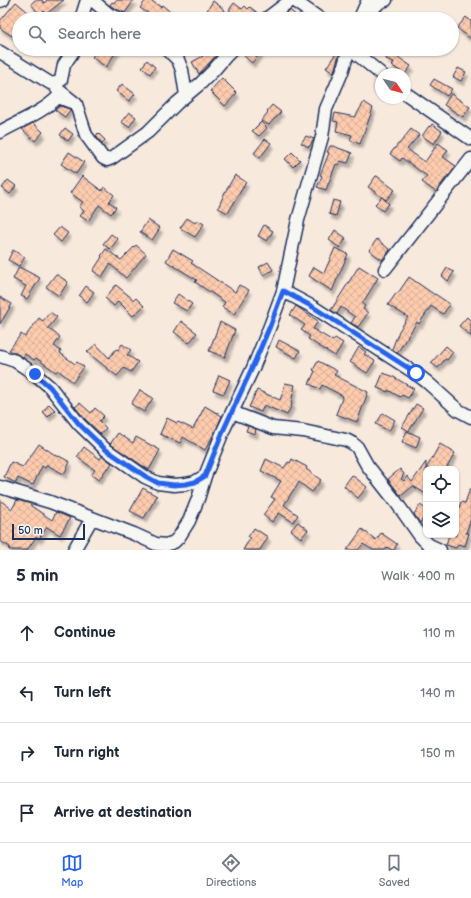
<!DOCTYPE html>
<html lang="en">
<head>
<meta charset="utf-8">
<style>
	:root { --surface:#fff; --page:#f2f2f3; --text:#1f2937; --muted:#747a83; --line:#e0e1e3; --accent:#2563eb }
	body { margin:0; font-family:"Balsamiq Sans",sans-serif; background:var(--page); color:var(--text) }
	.controls { position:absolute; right:12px; bottom:12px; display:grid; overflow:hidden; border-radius:8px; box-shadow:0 1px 3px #0004 }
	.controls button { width:36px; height:36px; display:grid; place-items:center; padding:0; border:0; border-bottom:1px solid var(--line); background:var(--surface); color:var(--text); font:20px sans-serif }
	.compass { position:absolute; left:375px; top:68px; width:36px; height:36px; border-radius:50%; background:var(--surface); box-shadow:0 1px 3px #0004; rotate:125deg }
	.scale { position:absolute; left:12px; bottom:10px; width:73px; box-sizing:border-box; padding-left:4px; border:2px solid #1b2f5e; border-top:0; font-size:11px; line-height:14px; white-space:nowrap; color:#1b2f5e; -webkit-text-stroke:3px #f6f6f2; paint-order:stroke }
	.stop { position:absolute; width:12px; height:12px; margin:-9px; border:3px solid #2563eb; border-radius:50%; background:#fff }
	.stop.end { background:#2563eb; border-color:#fff; box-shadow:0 1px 4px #0008 }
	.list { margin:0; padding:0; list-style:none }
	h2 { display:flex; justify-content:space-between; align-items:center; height:52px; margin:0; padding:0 16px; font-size:17px }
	h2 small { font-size:13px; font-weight:400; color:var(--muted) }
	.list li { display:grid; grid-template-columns:26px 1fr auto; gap:12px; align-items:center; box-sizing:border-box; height:60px; padding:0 16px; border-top:1px solid var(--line) }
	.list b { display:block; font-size:15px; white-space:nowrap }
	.list em { font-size:13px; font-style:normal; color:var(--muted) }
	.icon { flex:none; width:22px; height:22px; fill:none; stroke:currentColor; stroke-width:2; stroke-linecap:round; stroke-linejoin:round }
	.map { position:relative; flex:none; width:471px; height:550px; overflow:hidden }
	.search { position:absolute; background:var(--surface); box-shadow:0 1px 3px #0004; left:12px; right:12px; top:12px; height:44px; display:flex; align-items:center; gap:10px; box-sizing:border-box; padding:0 14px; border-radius:22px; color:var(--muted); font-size:15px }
	.sheet { height:292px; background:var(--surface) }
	nav { display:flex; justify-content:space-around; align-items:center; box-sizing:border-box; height:56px; border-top:1px solid var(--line); background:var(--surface); font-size:11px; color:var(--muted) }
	nav a { display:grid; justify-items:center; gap:2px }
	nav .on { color:var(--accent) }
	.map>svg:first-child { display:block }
</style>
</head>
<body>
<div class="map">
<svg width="471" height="550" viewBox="0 0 471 550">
	<defs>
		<pattern id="building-cross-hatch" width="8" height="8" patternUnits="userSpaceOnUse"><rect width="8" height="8" fill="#fdcbad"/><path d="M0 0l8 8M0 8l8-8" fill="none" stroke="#d8af97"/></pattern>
		<filter id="shadow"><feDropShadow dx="2.5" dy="4.5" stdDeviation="1" flood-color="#0004"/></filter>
	</defs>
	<rect width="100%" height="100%" fill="#f8e9dd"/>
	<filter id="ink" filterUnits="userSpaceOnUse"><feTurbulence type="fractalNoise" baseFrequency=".025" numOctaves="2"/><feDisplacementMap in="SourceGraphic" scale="8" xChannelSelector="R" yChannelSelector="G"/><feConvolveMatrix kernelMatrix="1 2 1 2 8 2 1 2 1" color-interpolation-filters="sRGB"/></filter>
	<g filter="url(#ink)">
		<path fill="url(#building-cross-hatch)" stroke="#1b2f5e" filter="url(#shadow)" d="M35,0H42L44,3L47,0H64L46,14L44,11L40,15L31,4Z
			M116,0H134L125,13L114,8L110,5L112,2L114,3Z
			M146,0H150L161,7L162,5L179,19H157L140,8Z
			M213,1L225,10L219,19H216L206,12Z
			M16,2L28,12L22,19H19V34L15,31L12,36L0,28V21Z
			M234,3L242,9L245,6L248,9L250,7L260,15L259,19H241L229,10Z
			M290,10L300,19H278Z
			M466,17L471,21V39L457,28Z
			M98,49H118L106,67L92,57Z
			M211,49H222L199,74L192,62L203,56L202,55Z
			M250,49H263L252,63L244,56Z
			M338,50L340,51L335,68L333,73L326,68Z
			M388,50L411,66L405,74L392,66L394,62L386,59Z
			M147,60L155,67L150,74L142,67Z
			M458,68L466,72L461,81L453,77Z
			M222,78L237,93L225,106L210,91Z
			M434,79L452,89L447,96L430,85Z
			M122,84L135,94L129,101L116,91Z
			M451,94L470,107L463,117L444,105Z
			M364,102L373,108L360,144L350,140L352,135L336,131L338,122L333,121L335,113L355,117Z
			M272,105L281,112L276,118H275L269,125L261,121L268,112L267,111Z
			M60,106L70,109V110L65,117L55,110Z
			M129,112L136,117L129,127L121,122Z
			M261,122L267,128L259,136L252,131Z
			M33,123L43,132L35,141L22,129Z
			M432,124L442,131L434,144L422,136L429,126L430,127Z
			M65,128L73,134L68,141L60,135Z
			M411,129L419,135L407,149L425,162L438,143L448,150L443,157L456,166L449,176L448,175L436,192L422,182L427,176L402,158L400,161L390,154L398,144H399Z
			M98,133L105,140L102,144L96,136Z
			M306,136L314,139L309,147L301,143Z
			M265,139L271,143L260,158L254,153Z
			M330,146H333L352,153L348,163L340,161L338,165L336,164L326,190L317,187L322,176L320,175L329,153L327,152Z
			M69,152L84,162L76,174L61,164Z
			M292,152L300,160L293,167L285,159Z
			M235,175L246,182L228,213L218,208L225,192Z
			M82,176L102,191L104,187L114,195L109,202L116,207L111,214L99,205L88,221L80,216L84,211L79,207L83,202L70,193Z
			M376,176H377L395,190L386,200L368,187Z
			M8,180L16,186L10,194L2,188Z
			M382,197L389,204L383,211L375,204Z
			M333,200L340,202L336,216L329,214Z
			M187,218L195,223L197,220L204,224L195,237L180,228Z
			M148,220L160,228L152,240L140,232Z
			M264,225L273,231L267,241L258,236Z
			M60,227L68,233L61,242L53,235Z
			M335,230L346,238L340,248L329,240Z
			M111,234L118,239L110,249L103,244Z
			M377,239L390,250L382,260L369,250Z
			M136,245L146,254L126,278L110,264L102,277L93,271L102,257L101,256L106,249L121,260Z
			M335,248L348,254L332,291L309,276L314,267L324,273Z
			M173,249L193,261L191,263L235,292L239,285L249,290L234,314L222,307L225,302L195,282L197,280L166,261Z
			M13,250L25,257L19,266L8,260Z
			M268,262L273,270L263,275L259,267Z
			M359,266L378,278L362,304L365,306L363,309L368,313L358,327L351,323L355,317L341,307L337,314L331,310Z
			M19,267L40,278L27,299L21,296L26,286L13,279Z
			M447,268L454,272L448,281L442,276Z
			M56,274L68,282L59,296L46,287Z
			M409,277L435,295V294L450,304L443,314L431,306L419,324L417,322L397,353L392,349L399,331L408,317L388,305L397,292L398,293Z
			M116,285L134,300L136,298L144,306L133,316L118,301L114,306L105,298Z
			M86,286L94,292L87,302L79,296Z
			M178,294L192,304L187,311L172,303Z
			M0,297L12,304L0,324Z
			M296,306L318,321L313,329L333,341L335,338L343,343L335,356L308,339L310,336L301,330L305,325L290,315Z
			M50,312L57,317L48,328L60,337L54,346L61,351L60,353L75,364L77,362L84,367L73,382L58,370L56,372L36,358L34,360L25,354L23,357L9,350L21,334L25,337L39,318L43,321Z
			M467,317L471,321V336L459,326Z
			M181,321L197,333L189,343L174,332Z
			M220,322L235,330L225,357L209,351Z
			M279,340L300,351L296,358L276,347Z
			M96,344L109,358L116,349L118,350L122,344L131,350L127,355L138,362L131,372L124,368L117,376L87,352Z
			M446,346L453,352L447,360L445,359L438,368L431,363Z
			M359,347L366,352L364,354L375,361L367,373L350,362Z
			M318,361L337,371L334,375L368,392L357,422L336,414L343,396L322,385L320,389L309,384L315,371L313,370Z
			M383,373L392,376L414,389L408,398L402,395L400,397L388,390V392L377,388Z
			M219,375L230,380L224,394L213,390Z
			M285,383L295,385L291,403L292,404L287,415L264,405L261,412L249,407L257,390L280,400L283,392Z
			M140,390L153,398L144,412L131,404Z
			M80,403L91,413L95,408L104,416L99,421L106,428L101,434L85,419L75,407Z
			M49,404L55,410L48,417L43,412Z
			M416,404L423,408L409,431L402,427Z
			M205,406L222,416L216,430L205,450L183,437L180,443L160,434L167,418L177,423L178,422L193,429Z
			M383,413L395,420L389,431L376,424Z
			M248,426L256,429L255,434L246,431Z
			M407,431L420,437L416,448L402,442Z
			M118,433L133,443L136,437L160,450L149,470L110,444Z
			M39,444L58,457L59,456L70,462L64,474L47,465L45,468L42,466L33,485L18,478L16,483L4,477L11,462L23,467Z
			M440,444L455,453L446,469H426Z
			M84,447L100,459L102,456L112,463L108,469L107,468L99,480L91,475L95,470L77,457Z
			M266,459L284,468L288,462L290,463L292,459L307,467L306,469L321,480L312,492L299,482L295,489H294L284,505L298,515L293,522L279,513L272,522L263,515L275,499L271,497L281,481L261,471Z
			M426,462V494L413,486L401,496L388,479L400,469L404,474L401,479L404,481L407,476L412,482Z
			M352,475L367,487L358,498L344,486Z
			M143,488L157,496L144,518L130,511Z
			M470,489H471V518L466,533H469L465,546L458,544L456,548L446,545L449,535H456V516L461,502L465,503Z
			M0,500L12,509L17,500L31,504V506L52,520L56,512L70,518L60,535L47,527L39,539L36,537L27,550H9L10,547L0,541Z
			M420,505L426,509V514L420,523L414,514Z
			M298,522L308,530L301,538L291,530Z
			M254,528L268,537L260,550H243L250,538L248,537Z
			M362,529L376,540L381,533L397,544L394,550H392L387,547L385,550H373L363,544L358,550H347Z"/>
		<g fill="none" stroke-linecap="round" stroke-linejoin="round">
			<defs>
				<path id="street" d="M92,0L110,15L121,19
					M293,0L320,19
					M0,1L3,0
					M360,18L368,0
					M81,19L87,0
					M266,19L291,0
					M362,19L380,2L386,0
					M167,49L178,60L182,70L186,95
					M354,49L358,55L381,74
					M0,52L50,83L54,84L61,80L64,65L72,53L73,49
					M55,83L57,89L76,104L86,135L103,158L107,160L112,158L148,132L177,103L201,83L213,71L225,57L233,49
					M405,93L471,139
					M0,132C19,121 42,113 58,97L71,102
					M385,269L471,159
					M283,291L313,307L415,373L427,382L458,410L471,417
					M0,356L15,361L35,374L50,387L79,424L105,449L145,477L158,483L174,485L186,484L195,482L205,476
					M232,412L273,428L303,431L346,440L352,443L357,447L367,465L396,502L420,536L429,545L440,550
					M0,487L50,502L134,534L156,544L166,545L174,542L179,537L189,521L198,499L205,476L224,429L253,368L270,326L283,291L298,220L322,137L326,109L342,72L349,49
					M74,550L92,518"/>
			</defs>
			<use href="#street" stroke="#1b2f5e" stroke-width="15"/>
			<use href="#street" stroke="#f6f6f2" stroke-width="12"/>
		</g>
	</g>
	<g fill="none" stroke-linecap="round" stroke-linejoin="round" filter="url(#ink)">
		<path stroke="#2563eb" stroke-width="5" d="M35,374L50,387L79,424L105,449L145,476L158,483L174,485L186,484L195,482L205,476L224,429L252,368L270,326L283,291L313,307L416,373"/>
	</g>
</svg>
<div class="controls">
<button><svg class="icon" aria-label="locate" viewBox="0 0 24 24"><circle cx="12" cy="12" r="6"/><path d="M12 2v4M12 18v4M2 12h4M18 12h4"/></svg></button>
<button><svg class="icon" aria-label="layers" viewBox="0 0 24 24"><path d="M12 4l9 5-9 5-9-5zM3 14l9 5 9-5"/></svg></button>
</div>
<svg class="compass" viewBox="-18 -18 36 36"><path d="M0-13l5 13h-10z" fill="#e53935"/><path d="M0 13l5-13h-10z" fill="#747a83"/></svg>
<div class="scale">50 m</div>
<div class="stop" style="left:416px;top:373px"></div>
<div class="stop end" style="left:35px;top:374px"></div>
<div class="search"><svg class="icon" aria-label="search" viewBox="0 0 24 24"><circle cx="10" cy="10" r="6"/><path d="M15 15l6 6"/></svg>Search here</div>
</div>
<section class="sheet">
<h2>5 min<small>Walk · 400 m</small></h2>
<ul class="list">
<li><svg class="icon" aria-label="ahead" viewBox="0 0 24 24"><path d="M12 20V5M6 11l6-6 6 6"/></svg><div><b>Continue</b></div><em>110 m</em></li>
<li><svg class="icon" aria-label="left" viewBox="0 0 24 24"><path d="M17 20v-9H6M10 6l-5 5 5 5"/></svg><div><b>Turn left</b></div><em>140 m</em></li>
<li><svg class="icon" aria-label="right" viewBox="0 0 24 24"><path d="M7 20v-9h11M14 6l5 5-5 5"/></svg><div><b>Turn right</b></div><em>150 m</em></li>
<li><svg class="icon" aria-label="arrive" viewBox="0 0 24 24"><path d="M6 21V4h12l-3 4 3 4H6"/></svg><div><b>Arrive at destination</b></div></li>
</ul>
</section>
<nav>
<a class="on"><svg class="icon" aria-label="map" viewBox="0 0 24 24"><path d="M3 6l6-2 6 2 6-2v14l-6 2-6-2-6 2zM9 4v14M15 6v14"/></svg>Map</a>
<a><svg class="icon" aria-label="directions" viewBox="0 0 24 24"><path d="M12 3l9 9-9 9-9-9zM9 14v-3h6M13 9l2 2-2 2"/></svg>Directions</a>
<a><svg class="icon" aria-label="saved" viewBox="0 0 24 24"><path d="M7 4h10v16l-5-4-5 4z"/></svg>Saved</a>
</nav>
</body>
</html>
